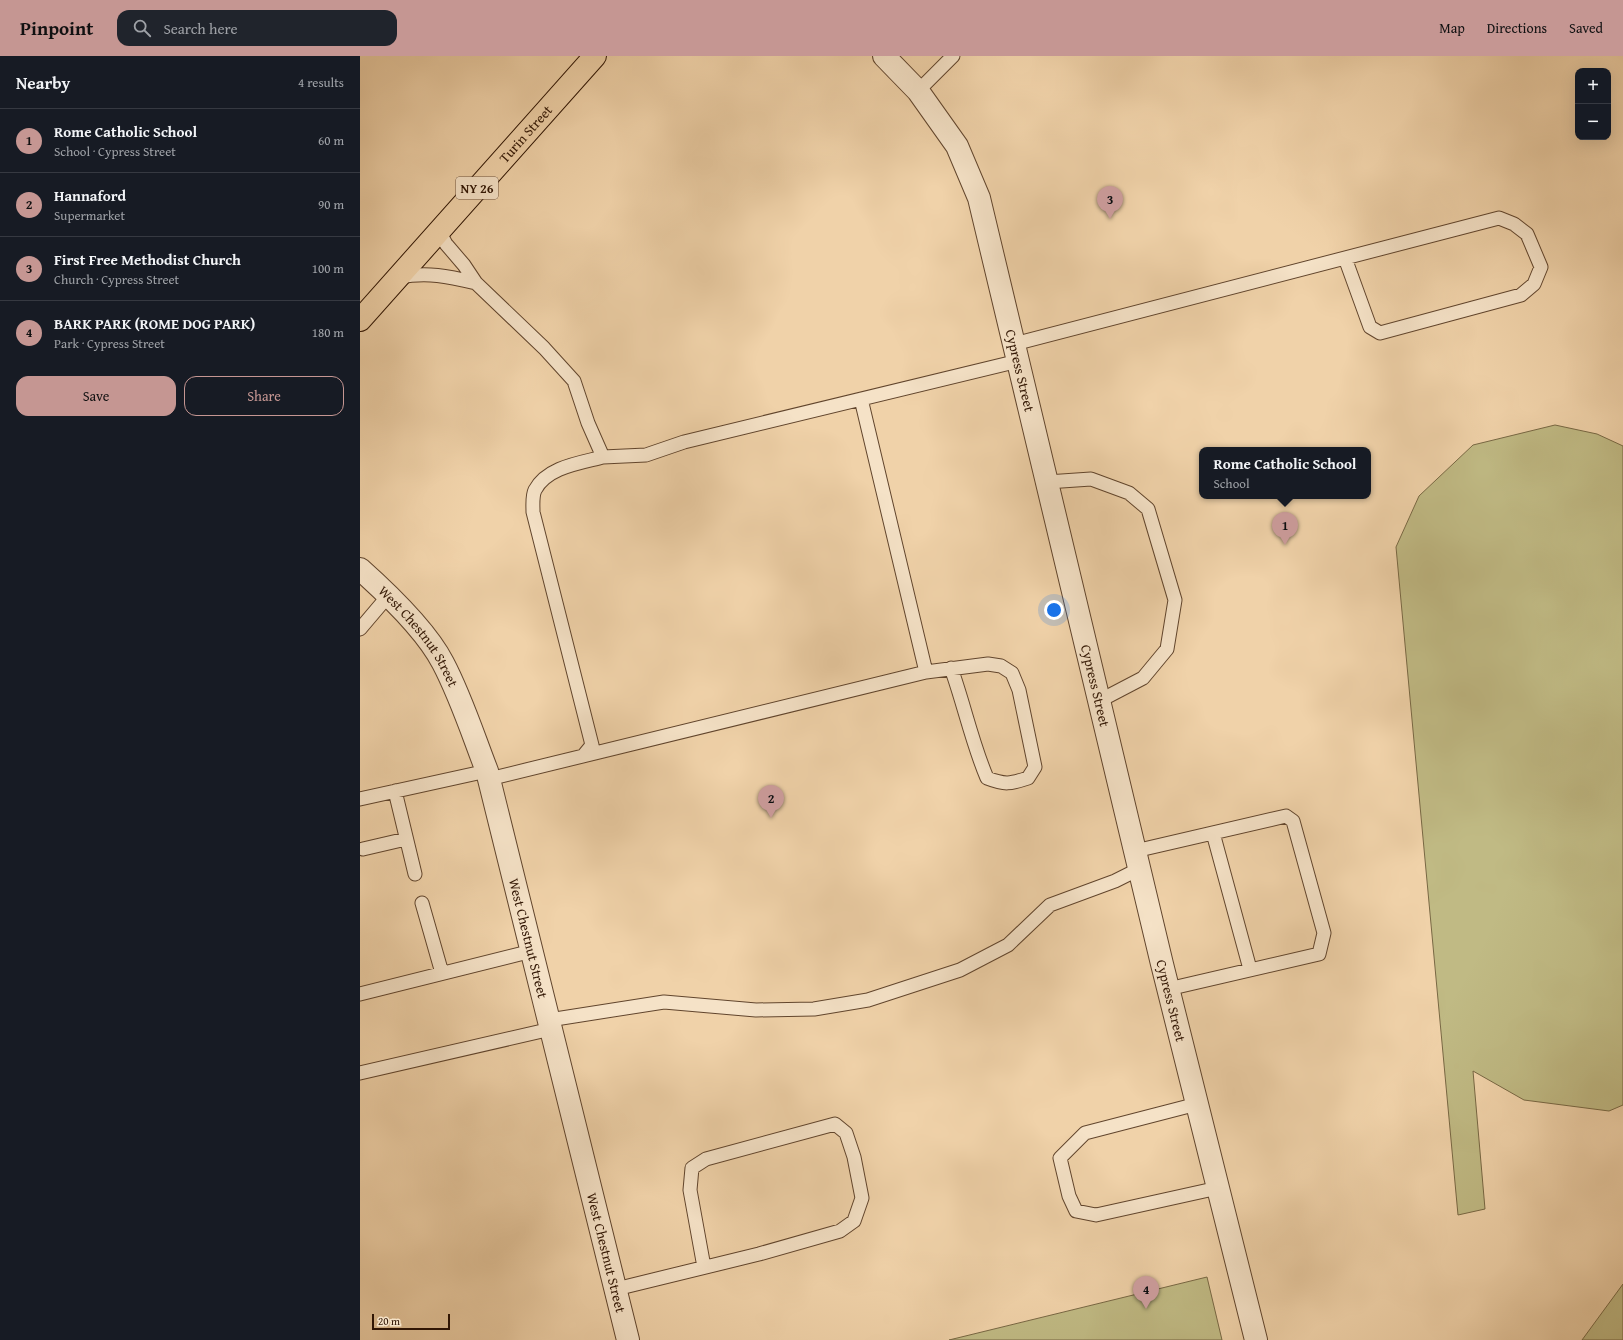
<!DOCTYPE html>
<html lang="en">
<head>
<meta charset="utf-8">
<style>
	:root { --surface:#171b24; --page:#20242c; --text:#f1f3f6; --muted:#9ea1a6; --line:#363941; --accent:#c59692 }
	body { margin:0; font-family:"Gentium Book Plus",serif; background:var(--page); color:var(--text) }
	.controls { position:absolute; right:12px; top:12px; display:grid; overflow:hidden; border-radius:8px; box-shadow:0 4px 16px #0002 }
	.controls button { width:36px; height:36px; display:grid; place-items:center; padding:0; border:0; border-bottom:1px solid var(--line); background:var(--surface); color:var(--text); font:20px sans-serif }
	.scale { position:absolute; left:12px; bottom:10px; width:78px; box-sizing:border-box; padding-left:4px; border:2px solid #311604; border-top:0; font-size:11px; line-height:14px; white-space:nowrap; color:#311604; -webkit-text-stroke:3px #f5e2c7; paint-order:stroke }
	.you { position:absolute; left:694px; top:554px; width:14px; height:14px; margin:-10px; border:3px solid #fff; border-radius:50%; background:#1a73e8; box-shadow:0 0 0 6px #1a73e833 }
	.badge { display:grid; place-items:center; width:26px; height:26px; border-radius:50%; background:var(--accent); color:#111; font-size:13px; font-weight:700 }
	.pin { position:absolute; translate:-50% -33px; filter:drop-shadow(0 1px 2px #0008) }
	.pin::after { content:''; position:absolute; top:21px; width:14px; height:12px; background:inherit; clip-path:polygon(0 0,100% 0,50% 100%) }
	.popup { position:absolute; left:839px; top:391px; width:172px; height:52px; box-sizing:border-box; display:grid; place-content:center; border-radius:8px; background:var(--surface); filter:drop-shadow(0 1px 3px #0005); font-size:13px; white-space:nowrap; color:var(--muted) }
	.popup b { font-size:15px; color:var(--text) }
	.popup::after { content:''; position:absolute; left:50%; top:100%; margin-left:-8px; border:8px solid transparent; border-top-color:var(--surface) }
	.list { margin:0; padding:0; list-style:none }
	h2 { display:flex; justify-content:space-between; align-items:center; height:52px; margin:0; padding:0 16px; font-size:17px }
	h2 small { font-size:13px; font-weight:400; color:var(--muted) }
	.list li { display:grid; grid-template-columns:26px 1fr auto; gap:12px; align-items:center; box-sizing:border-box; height:64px; padding:0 16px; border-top:1px solid var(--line) }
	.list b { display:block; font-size:15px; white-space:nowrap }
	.list p { margin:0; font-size:13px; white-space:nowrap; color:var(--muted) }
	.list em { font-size:13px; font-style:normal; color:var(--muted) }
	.actions { display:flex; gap:8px; padding:12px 16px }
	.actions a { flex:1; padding:9px 0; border:1px solid var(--accent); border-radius:12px; text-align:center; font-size:14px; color:var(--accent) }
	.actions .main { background:var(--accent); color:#111 }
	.icon { flex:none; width:22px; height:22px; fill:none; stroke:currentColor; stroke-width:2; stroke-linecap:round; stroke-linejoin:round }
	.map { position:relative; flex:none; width:1263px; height:1284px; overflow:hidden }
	header { display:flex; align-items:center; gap:24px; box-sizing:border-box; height:56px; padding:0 20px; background:var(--accent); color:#111 }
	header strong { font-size:19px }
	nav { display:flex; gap:22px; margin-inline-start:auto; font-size:14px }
	.search { width:280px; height:36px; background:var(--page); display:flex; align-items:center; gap:10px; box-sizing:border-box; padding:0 14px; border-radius:12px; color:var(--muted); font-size:15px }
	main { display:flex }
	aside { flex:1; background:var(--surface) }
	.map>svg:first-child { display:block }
</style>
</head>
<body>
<header>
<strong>Pinpoint</strong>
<div class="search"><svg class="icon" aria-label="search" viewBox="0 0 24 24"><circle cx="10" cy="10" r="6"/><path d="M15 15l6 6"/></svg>Search here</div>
<nav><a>Map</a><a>Directions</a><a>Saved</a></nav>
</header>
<main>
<aside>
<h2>Nearby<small>4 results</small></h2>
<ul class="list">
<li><span class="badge">1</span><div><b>Rome Catholic School</b><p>School · Cypress Street</p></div><em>60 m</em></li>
<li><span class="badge">2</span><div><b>Hannaford</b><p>Supermarket</p></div><em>90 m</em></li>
<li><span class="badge">3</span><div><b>First Free Methodist Church</b><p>Church · Cypress Street</p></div><em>100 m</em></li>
<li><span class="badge">4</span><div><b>BARK PARK (ROME DOG PARK)</b><p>Park · Cypress Street</p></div><em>180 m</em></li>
</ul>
<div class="actions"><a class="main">Save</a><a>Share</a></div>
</aside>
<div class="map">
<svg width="1263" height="1284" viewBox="0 0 1263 1284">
	<rect width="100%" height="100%" fill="#f0d2a9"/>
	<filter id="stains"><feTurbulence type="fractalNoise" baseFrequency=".005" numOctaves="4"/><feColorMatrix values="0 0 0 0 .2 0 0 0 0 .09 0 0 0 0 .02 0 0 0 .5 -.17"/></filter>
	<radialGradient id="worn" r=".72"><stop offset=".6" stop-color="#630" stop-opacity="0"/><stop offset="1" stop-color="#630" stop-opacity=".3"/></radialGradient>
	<path fill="#c0ba84" stroke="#786844" d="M1195,369L1237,378L1263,390V1049L1249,1055L1164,1044L1113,1015L1125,1153L1098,1159L1036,491L1059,440L1113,389Z
		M847,1221L862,1284H589Z
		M1263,1228V1284H1222Z"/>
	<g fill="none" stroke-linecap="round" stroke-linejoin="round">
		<defs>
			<path id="service" d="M558,35L593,0
				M79,175L86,188L104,209L116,227L184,292L214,325L228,367L243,401L286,399L324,386L658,305
				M39,221C68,216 87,220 116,227
				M654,288L1139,162L1154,168L1167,178L1181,211L1174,228L1161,239L1020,277L1010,271L985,202
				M687,426L731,423L769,437L788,453L815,544L807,593L783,622L739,645
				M0,573L28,540
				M566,616L628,608L641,610L652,617L659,634L675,711L668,722C650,728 645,729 627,722C612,687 604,648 591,612
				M223,700L566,616L501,343
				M129,723L223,700L232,689L173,456C173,449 172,440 175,434C187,411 220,407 243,401
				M35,735L55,818
				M0,743L127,715
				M853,777L890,913
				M3,793L46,783
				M775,795L926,760L933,765L964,877L959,898L808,933
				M62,847L82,917
				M0,938L172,895
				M189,964L304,946L396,954L454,953L508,944L600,914L648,889L690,849L755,825L779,813
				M0,1017L191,973
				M837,1048L725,1077L700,1102L709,1140L716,1155L736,1159L858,1132
				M256,1233L399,1198L480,1175L494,1165L502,1142L494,1101L486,1077L475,1068L346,1103L332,1112L330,1134L344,1211"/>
			<g id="minor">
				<path id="s1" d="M524,0L558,35L597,90L619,142L802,908L896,1284"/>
			</g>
			<g id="tertiary">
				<path id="s2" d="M0,513C28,538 66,574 83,607C101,641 113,679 127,715L268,1284"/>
			</g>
			<g id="primary">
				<path id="s3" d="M0,264L235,0"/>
			</g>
		</defs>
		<use href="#service" stroke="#61452d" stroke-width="15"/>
		<use href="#minor" stroke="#61452d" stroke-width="24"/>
		<use href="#tertiary" stroke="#61452d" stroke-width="24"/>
		<use href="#primary" stroke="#311604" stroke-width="24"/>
		<use href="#service" stroke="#f5e2c7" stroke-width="13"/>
		<use href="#minor" stroke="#f5e2c7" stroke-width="22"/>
		<use href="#tertiary" stroke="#f5e2c7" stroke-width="22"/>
		<use href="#primary" stroke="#f0d2a9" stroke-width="22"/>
	</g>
	<g text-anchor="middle" stroke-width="3" stroke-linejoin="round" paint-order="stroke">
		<rect fill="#f5e2c7" stroke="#6c533e" stroke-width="1" x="96" y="121" width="42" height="22" rx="3"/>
		<g font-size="13" font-weight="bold" fill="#311604">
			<text x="117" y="137">NY 26</text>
		</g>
		<g font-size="14" fill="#311604" stroke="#f5e2c7">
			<text dy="5" stroke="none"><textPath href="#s3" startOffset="249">Turin Street</textPath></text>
			<text dy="5" stroke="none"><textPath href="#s1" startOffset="350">Cypress Street</textPath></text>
			<text dy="5" stroke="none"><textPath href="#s2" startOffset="90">West Chestnut Street</textPath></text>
			<text dy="5" stroke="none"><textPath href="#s1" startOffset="674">Cypress Street</textPath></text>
			<text dy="5" stroke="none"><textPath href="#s2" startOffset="415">West Chestnut Street</textPath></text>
			<text dy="5" stroke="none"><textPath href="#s1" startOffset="998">Cypress Street</textPath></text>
			<text dy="5" stroke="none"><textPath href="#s2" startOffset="739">West Chestnut Street</textPath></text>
		</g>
	</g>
	<rect width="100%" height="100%" filter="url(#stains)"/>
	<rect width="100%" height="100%" fill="url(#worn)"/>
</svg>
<div class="controls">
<button>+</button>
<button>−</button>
</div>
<div class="scale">20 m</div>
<div class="you"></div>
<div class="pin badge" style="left:925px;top:489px">1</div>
<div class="popup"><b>Rome Catholic School</b>School</div>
<div class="pin badge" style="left:411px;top:762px">2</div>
<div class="pin badge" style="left:750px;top:163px">3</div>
<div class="pin badge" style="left:786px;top:1253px">4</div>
</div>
</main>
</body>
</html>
